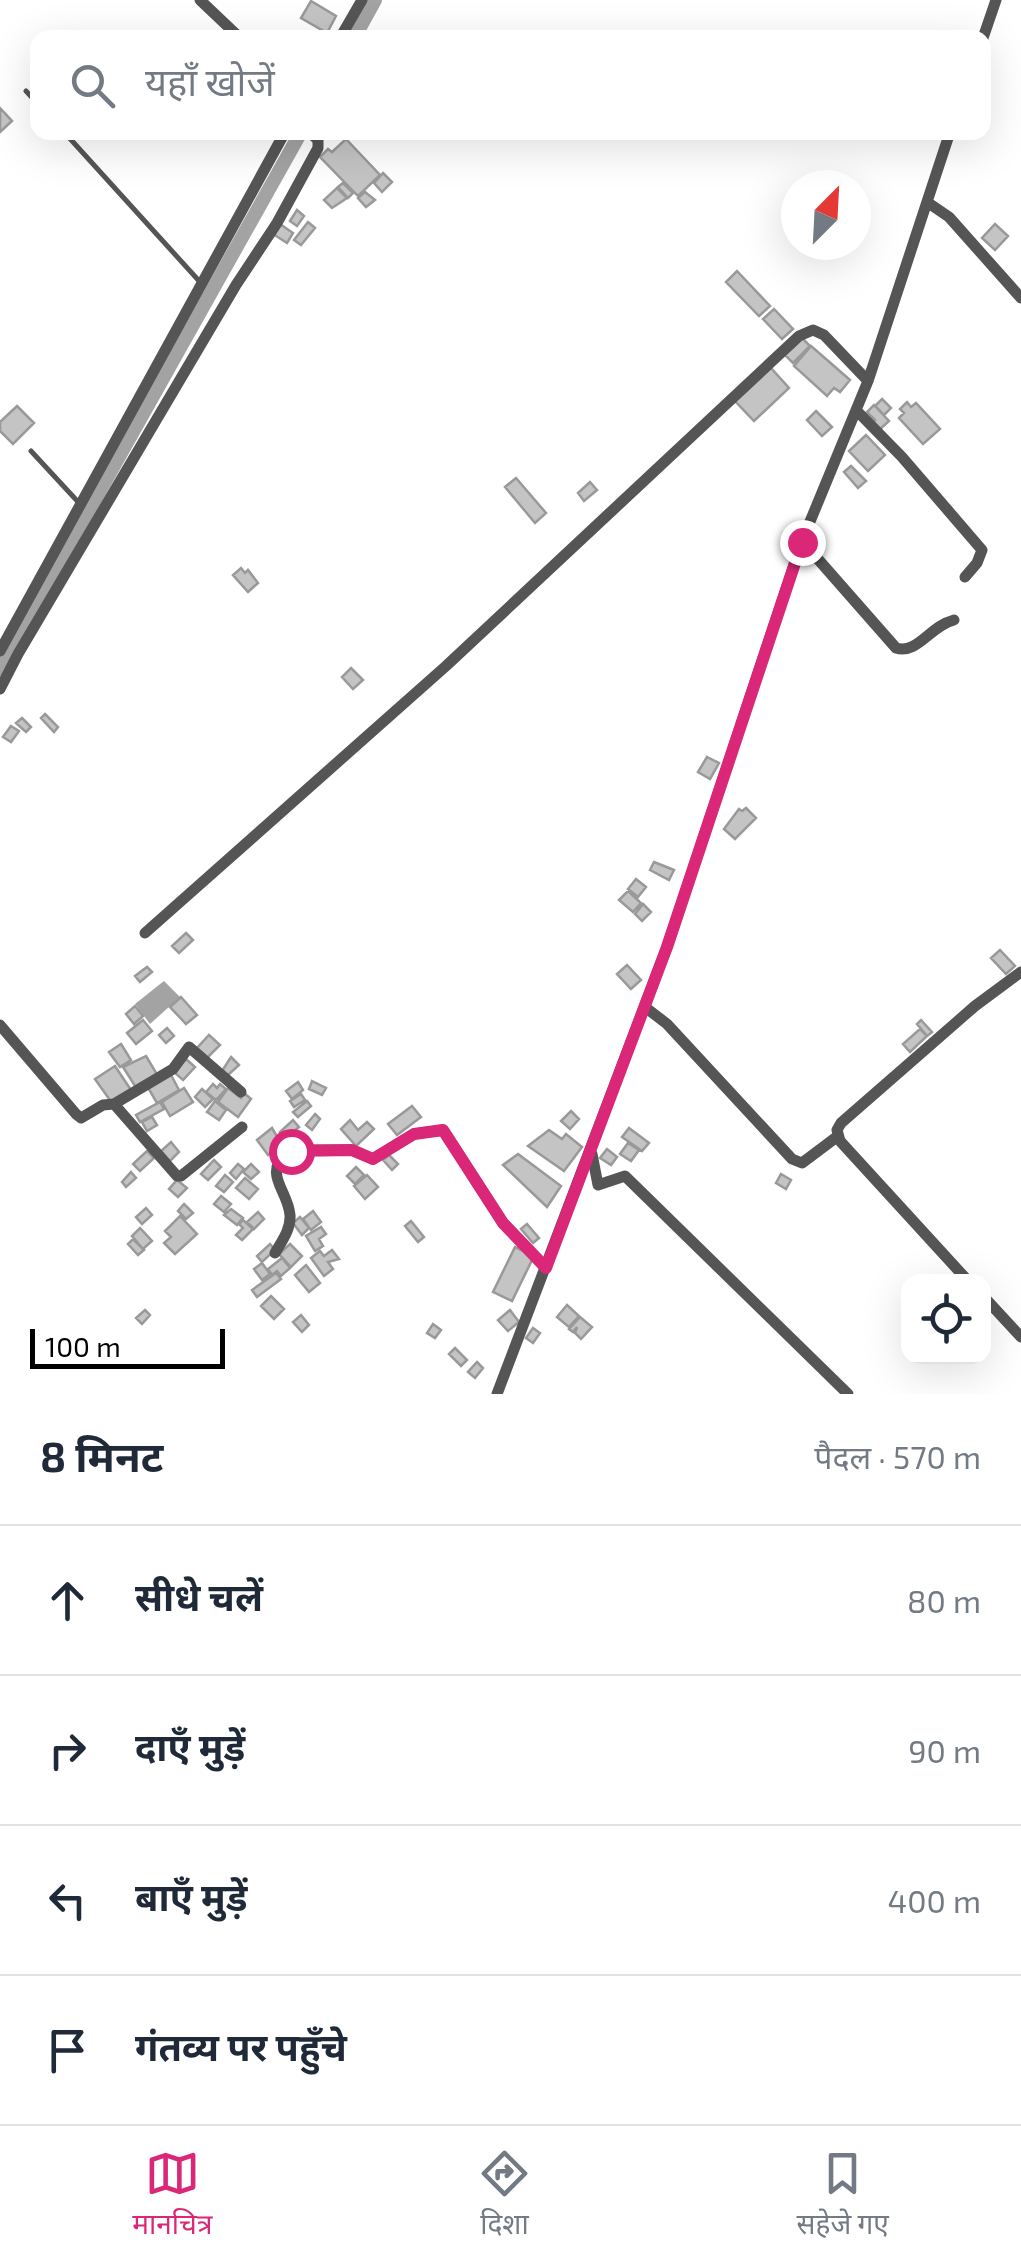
<!DOCTYPE html>
<html lang="hi">
<head>
<meta charset="utf-8">
<style>
	:root { --surface:#fff; --page:#f2f2f3; --text:#1f2937; --muted:#747a83; --line:#e0e1e3; --accent:#db2777 }
	body { margin:0; font-family:"Exo 2","Noto Sans Devanagari",sans-serif; background:var(--page); color:var(--text) }
	.controls { position:absolute; right:30px; bottom:30px; display:grid; overflow:hidden; border-radius:20px; box-shadow:0 10px 40px #0002 }
	.controls button { width:90px; height:90px; display:grid; place-items:center; padding:0; border:0; border-bottom:2px solid var(--line); background:var(--surface); color:var(--text); font:50px sans-serif }
	.compass { position:absolute; left:781px; top:170px; width:90px; height:90px; border-radius:50%; background:var(--surface); box-shadow:0 10px 40px #0002; rotate:24deg }
	.scale { position:absolute; left:30px; bottom:25px; width:195px; box-sizing:border-box; padding-left:10px; border:5px solid #000; border-top:0; font-size:28px; line-height:35px; white-space:nowrap; color:#000; -webkit-text-stroke:8px #fff; paint-order:stroke }
	.stop { position:absolute; width:30px; height:30px; margin:-22px; border:8px solid #db2777; border-radius:50%; background:#fff }
	.stop.end { background:#db2777; border-color:#fff; box-shadow:0 2px 10px #0008 }
	.list { margin:0; padding:0; list-style:none }
	h2 { display:flex; justify-content:space-between; align-items:center; height:130px; margin:0; padding:0 40px; font-size:42px }
	h2 small { font-size:32px; font-weight:400; color:var(--muted) }
	.list li { display:grid; grid-template-columns:65px 1fr auto; gap:30px; align-items:center; box-sizing:border-box; height:150px; padding:0 40px; border-top:2px solid var(--line) }
	.list b { display:block; font-size:38px; white-space:nowrap }
	.list em { font-size:32px; font-style:normal; color:var(--muted) }
	.icon { flex:none; width:55px; height:55px; fill:none; stroke:currentColor; stroke-width:2; stroke-linecap:round; stroke-linejoin:round }
	.map { position:relative; flex:none; width:1021px; height:1394px; overflow:hidden }
	.search { position:absolute; background:var(--surface); box-shadow:0 10px 40px #0002; left:30px; right:30px; top:30px; height:110px; display:flex; align-items:center; gap:25px; box-sizing:border-box; padding:0 35px; border-radius:20px; color:var(--muted); font-size:38px }
	.sheet { height:730px; background:var(--surface) }
	nav { display:flex; justify-content:space-around; align-items:center; box-sizing:border-box; height:140px; border-top:2px solid var(--line); background:var(--surface); font-size:28px; color:var(--muted) }
	nav a { display:grid; justify-items:center; gap:5px }
	nav .on { color:var(--accent) }
	.map>svg:first-child { display:block }
</style>
</head>
<body>
<div class="map">
<svg width="1021" height="1394" viewBox="0 0 1021 1394">
	<rect width="100%" height="100%" fill="#fff"/>
	<path fill="#a3a3a3" d="M164,981L180,997L150,1024L135,1004Z"/>
	<g fill="none" stroke-linecap="round" stroke-linejoin="round">
		<path stroke="#a3a3a3" stroke-width="14" d="M354,38L375,0
			M0,669L301,132"/>
	</g>
	<path fill="#c4c4c4" stroke="#999" stroke-width="2.5" d="M311,1L336,16L327,33L301,18Z
		M0,108L12,121L0,132Z
		M346,139L380,175L358,196L320,157L328,149L332,152Z
		M383,173L392,182L382,192L374,183Z
		M343,183L353,193L348,198L338,187Z
		M337,188L347,198L332,208L324,200Z
		M365,192L375,200L366,207L358,198Z
		M297,210L304,216L297,226L290,221Z
		M308,222L315,228L301,245L294,240Z
		M280,224L293,233L287,243L273,234Z
		M995,224L1008,236L995,250L982,238Z
		M737,271L770,306L759,316L726,282Z
		M774,309L793,329L782,339L763,319Z
		M802,338L810,346L793,363L785,355Z
		M811,346L850,380L840,392L834,388L827,396L794,366Z
		M771,368L789,388L754,421L735,401Z
		M882,399L891,408L884,415L875,406Z
		M907,402L911,407L916,403L940,429L923,444L899,418L904,413L900,409Z
		M874,405L889,421L878,431L871,424L875,420L867,412Z
		M17,406L34,423L13,444L0,431V422Z
		M816,411L832,427L822,436L807,420Z
		M866,435L885,455L868,471L849,451Z
		M851,466L866,481L858,488L844,472Z
		M516,478L546,513L535,523L505,487Z
		M590,482L597,490L584,501L578,493Z
		M241,568L245,573L248,570L258,583L248,592L233,575Z
		M351,668L363,680L353,689L342,677Z
		M45,714L58,727L54,732L41,718Z
		M22,718L31,727L26,732L16,723Z
		M11,726L19,731L11,742L3,737Z
		M707,757L719,763L710,779L698,772Z
		M746,808L756,818L735,839L724,829L739,809L742,811Z
		M654,862L674,870L669,880L650,870Z
		M636,879L646,887L638,897L628,889Z
		M628,891L641,903L633,912L619,900Z
		M643,904L651,912L642,921L635,914Z
		M186,933L193,940L179,953L172,946Z
		M1000,950L1015,966L1006,974L991,958Z
		M627,965L641,980L631,989L617,974Z
		M147,967L152,972L140,982L135,976Z
		M181,997L197,1015L186,1024L170,1007Z
		M135,1006L143,1016L134,1024L126,1014Z
		M143,1020L152,1031L136,1044L127,1033Z
		M921,1020L932,1032L927,1036L917,1024Z
		M167,1028L174,1036L166,1043L159,1035Z
		M920,1029L927,1036L910,1052L903,1044Z
		M209,1035L220,1045L207,1058L197,1048Z
		M121,1044L131,1060L120,1067L109,1052Z
		M146,1056L158,1076L137,1089L123,1067Z
		M231,1057L239,1065L227,1076L222,1071Z
		M186,1059L195,1067L183,1080L174,1072Z
		M115,1066L131,1090L112,1103L95,1079Z
		M170,1073L179,1090L157,1103L147,1086Z
		M312,1081L326,1088L322,1095L309,1089Z
		M298,1082L303,1090L292,1099L286,1091Z
		M213,1084L217,1088L220,1084L226,1089L216,1100L206,1092Z
		M184,1088L193,1102L170,1116L162,1102Z
		M228,1088L241,1098L244,1093L251,1099L238,1117L218,1102Z
		M202,1089L213,1099L205,1107L195,1097Z
		M301,1094L305,1100L294,1107L290,1101Z
		M215,1101L226,1110L219,1120L207,1112Z
		M307,1101L311,1106L298,1117L293,1112Z
		M160,1102L164,1109L140,1122L136,1115Z
		M412,1106L421,1117L397,1135L388,1124Z
		M571,1111L579,1119L570,1129L561,1121Z
		M315,1114L320,1119L312,1130L306,1125Z
		M152,1117L157,1125L147,1131L142,1122Z
		M293,1120L299,1127L286,1138L280,1132Z
		M350,1120L358,1130L367,1122L374,1129L356,1146L341,1129Z
		M272,1128L282,1145L268,1155L257,1140Z
		M629,1128L649,1143L642,1151L622,1137Z
		M549,1130L562,1139L566,1134L582,1147L564,1171L528,1146Z
		M171,1142L179,1152L170,1161L161,1151Z
		M628,1143L639,1150L631,1161L620,1154Z
		M607,1149L617,1157L611,1165L600,1158Z
		M147,1151L154,1158L140,1171L133,1164Z
		M518,1154L561,1186L547,1207L503,1165Z
		M389,1155L398,1164L392,1170L383,1160Z
		M214,1160L221,1167L208,1180L201,1174Z
		M238,1164L244,1169L236,1179L230,1173Z
		M251,1164L259,1172L251,1179L243,1172Z
		M356,1167L364,1175L355,1184L347,1176Z
		M131,1172L136,1178L126,1187L122,1182Z
		M781,1174L791,1180L786,1189L776,1183Z
		M225,1175L233,1182L224,1192L216,1186Z
		M367,1175L378,1187L365,1199L354,1186Z
		M245,1178L258,1189L249,1199L236,1188Z
		M177,1180L187,1188L178,1197L169,1189Z
		M221,1196L231,1204L224,1212L214,1204Z
		M184,1204L193,1213L186,1219L178,1211Z
		M146,1208L152,1215L142,1224L136,1217Z
		M231,1209L243,1218L237,1225L224,1215Z
		M313,1211L321,1222L311,1230L303,1219Z
		M258,1212L264,1219L254,1229L247,1222Z
		M180,1216L197,1234L175,1254L164,1243L171,1237L165,1231Z
		M300,1217L309,1228L302,1235L293,1223Z
		M243,1220L253,1229L242,1240L236,1235L243,1228L239,1224Z
		M411,1221L424,1237L418,1242L405,1226Z
		M527,1224L539,1238L533,1243L521,1229Z
		M321,1227L326,1234L319,1239L323,1246L315,1251L306,1236Z
		M140,1228L152,1241L143,1249L132,1236Z
		M133,1239L144,1250L138,1255L128,1244Z
		M270,1244L275,1250L262,1262L257,1256Z
		M290,1244L302,1256L291,1267L279,1254Z
		M515,1247L534,1256L512,1301L493,1292Z
		M332,1250L339,1259L328,1262L333,1269L324,1276L311,1258L320,1251L324,1256Z
		M282,1258L290,1268L281,1276L277,1271L272,1275L268,1269Z
		M262,1263L270,1274L262,1280L254,1269Z
		M306,1265L320,1283L309,1292L295,1275Z
		M276,1273L281,1279L257,1297L252,1290Z
		M271,1296L284,1309L274,1319L261,1306Z
		M567,1305L579,1316L569,1327L557,1317Z
		M145,1310L150,1315L142,1324L136,1318Z
		M510,1310L519,1322L508,1331L498,1320Z
		M301,1315L309,1325L302,1332L293,1322Z
		M580,1317L592,1327L581,1339L575,1333L577,1327L573,1332L569,1329Z
		M433,1324L441,1330L435,1338L427,1333Z
		M533,1328L540,1333L533,1343L526,1338Z
		M455,1348L467,1360L461,1366L449,1354Z
		M477,1362L483,1368L475,1378L468,1372Z"/>
	<g fill="none" stroke-linecap="round" stroke-linejoin="round">
		<path stroke="#555" stroke-width="5" d="M26,91L38,104
			M64,132L200,282
			M31,451L80,504"/>
		<path stroke="#555" stroke-width="11" d="M200,0L240,38
			M340,38L362,0
			M983,38L996,0
			M927,202L949,217L1021,298
			M856,410L902,457L982,550L977,563L965,577
			M802,541L896,648C917,655 930,626 954,620
			M0,651L285,132
			M0,689L18,654L236,285L277,223L318,148V140L309,132
			M145,933L446,666L799,336L813,330L824,335L868,381
			M645,1007L667,1024L792,1159L802,1163L838,1136
			M0,1025L76,1114L81,1118L103,1105L114,1104L177,1176H181L242,1127
			M114,1104L173,1069L189,1047L241,1092
			M592,1154L598,1185L625,1176L848,1394
			M275,1253C282,1241 291,1229 290,1215C288,1191 264,1175 285,1154L300,1150H351L373,1159L414,1134L443,1130L503,1223L546,1268
			M969,1282L840,1141L837,1130L841,1123L975,1006L1021,972
			M984,1297L1021,1337
			M497,1394L667,947L802,541L868,381L950,132"/>
	</g>
	<g fill="none" stroke-linecap="round" stroke-linejoin="round">
		<path stroke="#db2777" stroke-width="12" d="M291,1151L352,1150L373,1159L414,1134L443,1130L503,1223L546,1268L667,947L802,542"/>
	</g>
</svg>
<div class="controls">
<button><svg class="icon" aria-label="locate" viewBox="0 0 24 24"><circle cx="12" cy="12" r="6"/><path d="M12 2v4M12 18v4M2 12h4M18 12h4"/></svg></button>
</div>
<svg class="compass" viewBox="-18 -18 36 36"><path d="M0-13l5 13h-10z" fill="#e53935"/><path d="M0 13l5-13h-10z" fill="#747a83"/></svg>
<div class="scale">100 m</div>
<div class="stop" style="left:291px;top:1151px"></div>
<div class="stop end" style="left:802px;top:542px"></div>
<div class="search"><svg class="icon" aria-label="search" viewBox="0 0 24 24"><circle cx="10" cy="10" r="6"/><path d="M15 15l6 6"/></svg>यहाँ खोजें</div>
</div>
<section class="sheet">
<h2>8 मिनट<small>पैदल · 570 m</small></h2>
<ul class="list">
<li><svg class="icon" aria-label="ahead" viewBox="0 0 24 24"><path d="M12 20V5M6 11l6-6 6 6"/></svg><div><b>सीधे चलें</b></div><em>80 m</em></li>
<li><svg class="icon" aria-label="right" viewBox="0 0 24 24"><path d="M7 20v-9h11M14 6l5 5-5 5"/></svg><div><b>दाएँ मुड़ें</b></div><em>90 m</em></li>
<li><svg class="icon" aria-label="left" viewBox="0 0 24 24"><path d="M17 20v-9H6M10 6l-5 5 5 5"/></svg><div><b>बाएँ मुड़ें</b></div><em>400 m</em></li>
<li><svg class="icon" aria-label="arrive" viewBox="0 0 24 24"><path d="M6 21V4h12l-3 4 3 4H6"/></svg><div><b>गंतव्य पर पहुँचे</b></div></li>
</ul>
</section>
<nav>
<a class="on"><svg class="icon" aria-label="map" viewBox="0 0 24 24"><path d="M3 6l6-2 6 2 6-2v14l-6 2-6-2-6 2zM9 4v14M15 6v14"/></svg>मानचित्र</a>
<a><svg class="icon" aria-label="directions" viewBox="0 0 24 24"><path d="M12 3l9 9-9 9-9-9zM9 14v-3h6M13 9l2 2-2 2"/></svg>दिशा</a>
<a><svg class="icon" aria-label="saved" viewBox="0 0 24 24"><path d="M7 4h10v16l-5-4-5 4z"/></svg>सहेजे गए</a>
</nav>
</body>
</html>
